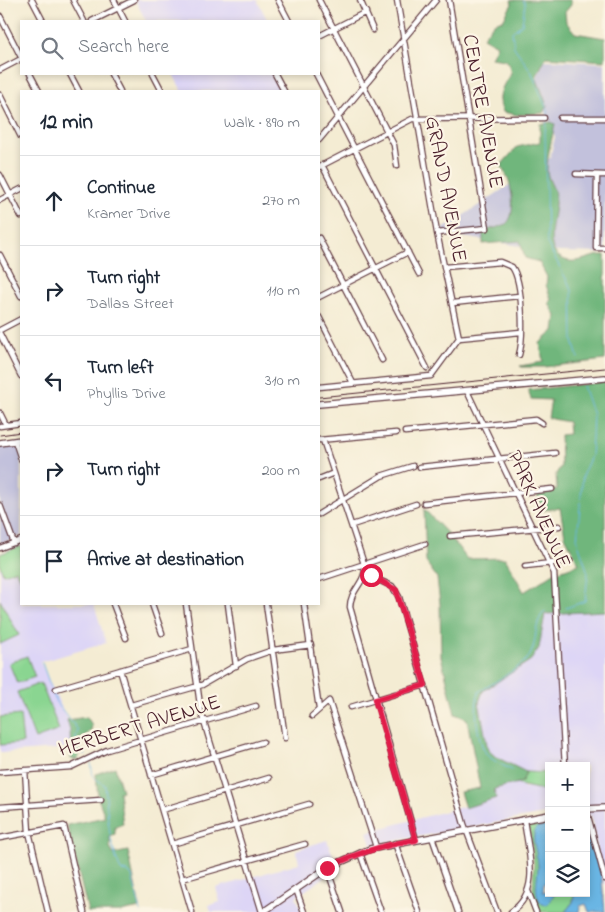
<!DOCTYPE html>
<html lang="en">
<head>
<meta charset="utf-8">
<style>
	:root { --surface:#fff; --page:#f2f2f3; --text:#1f2937; --muted:#747a83; --line:#e0e1e3 }
	body { margin:0; font-family:"Indie Flower",sans-serif; background:var(--page); color:var(--text) }
	.controls { position:absolute; right:15px; bottom:15px; display:grid; overflow:hidden; border-radius:0px; box-shadow:0 2px 8px #0003 }
	.controls button { width:45px; height:45px; display:grid; place-items:center; padding:0; border:0; border-bottom:1px solid var(--line); background:var(--surface); color:var(--text); font:25px sans-serif }
	.stop { position:absolute; width:15px; height:15px; margin:-11px; border:4px solid #e11d48; border-radius:50%; background:#fff }
	.stop.end { background:#e11d48; border-color:#fff; box-shadow:0 1px 5px #0008 }
	.list { margin:0; padding:0; list-style:none }
	h2 { display:flex; justify-content:space-between; align-items:center; height:65px; margin:0; padding:0 20px; font-size:21px }
	h2 small { font-size:16px; font-weight:400; color:var(--muted) }
	.list li { display:grid; grid-template-columns:32px 1fr auto; gap:15px; align-items:center; box-sizing:border-box; height:90px; padding:0 20px; border-top:1px solid var(--line) }
	.list b { display:block; font-size:19px; white-space:nowrap }
	.list p { margin:0; font-size:16px; white-space:nowrap; color:var(--muted) }
	.list em { font-size:16px; font-style:normal; color:var(--muted) }
	.icon { flex:none; width:28px; height:28px; fill:none; stroke:currentColor; stroke-width:2; stroke-linecap:round; stroke-linejoin:round }
	.map { position:relative; flex:none; width:605px; height:912px; overflow:hidden }
	.search { position:absolute; background:var(--surface); box-shadow:0 2px 8px #0003; left:20px; top:20px; width:300px; height:55px; display:flex; align-items:center; gap:12px; box-sizing:border-box; padding:0 18px; border-radius:0px; color:var(--muted); font-size:19px }
	.panel { position:absolute; background:var(--surface); box-shadow:0 2px 8px #0003; left:20px; top:90px; width:300px; height:515px; border-radius:0px }
	.map>svg:first-child { display:block }
</style>
</head>
<body>
<div class="map">
<svg width="605" height="912" viewBox="0 0 605 912">
	<rect width="100%" height="100%" fill="#fcf5e5"/>
	<filter id="ink" filterUnits="userSpaceOnUse"><feTurbulence type="fractalNoise" baseFrequency=".02" numOctaves="2"/><feDisplacementMap in="SourceGraphic" scale="10" xChannelSelector="R" yChannelSelector="G"/><feConvolveMatrix kernelMatrix="1 2 1 2 8 2 1 2 1" color-interpolation-filters="sRGB"/></filter>
	<filter id="wash" filterUnits="userSpaceOnUse"><feTurbulence type="fractalNoise" baseFrequency=".0096" numOctaves="4" result="noise"/><feDisplacementMap in="SourceGraphic" scale="20" xChannelSelector="R" yChannelSelector="G"/><feGaussianBlur stdDeviation="1.12" result="paint"/><feColorMatrix in="noise" values="0 0 0 0 0 0 0 0 0 0 0 0 0 0 0 0 0 1.4 0 .05"/><feComposite in="paint" operator="in"/></filter>
	<g filter="url(#wash)">
		<rect width="100%" height="100%" fill="#f4ecd3"/>
		<path fill="#ddd5f6" d="M135,0H257L268,21H146Z
			M173,74H272L281,91H182Z
			M21,544V604H94L106,643L40,662L71,727L72,748L0,753V553Z
			M605,611V888L591,816L586,815V766H549V773L526,772L496,757L488,750L479,702L483,691L531,660L539,648L544,614Z
			M549,777V813L371,845L367,832L496,798L494,789L522,782L524,788L543,784Z
			M327,840L338,868L296,897L302,912H211L209,905L220,902L216,888L299,863L296,850Z"/>
		<path fill="#c2c1dc" d="M545,60L605,63V253L559,252L437,233L550,158L555,137L535,82Z
			M21,443V536L0,544V445Z"/>
		<path fill="#8ad591" stroke="#6a7a5e" d="M21,546V578H19L16,570L3,574L0,565V554Z
			M0,600L19,635L0,644Z
			M27,656L35,677L17,683L9,663Z
			M41,683L59,730L35,739L17,692Z
			M20,715L23,743L0,745V717Z
			M526,772L549,773L547,791L515,784L522,782Z
			M549,822V826L534,831C534,842 537,852 538,863C539,876 535,888 539,902L548,903L549,898L555,893H576L574,894L573,902L565,912H540L533,892L534,863L529,827Z"/>
		<path fill="#6fb67b" stroke="#5c6a53" d="M511,0H571V5L565,12L566,22L575,33L605,38V61L546,57L536,77L547,105L543,113L517,115L503,112C496,98 502,85 511,74L509,65L505,60L491,58L497,45L483,37L494,23L503,20L512,4Z
			M551,122L555,124C552,139 547,155 547,170C547,180 555,187 555,196C557,213 542,248 561,258C576,267 590,254 605,255V360L544,367H522L520,366L543,362L540,343L554,331L556,316L549,303L551,299L546,285L547,277L539,262L525,258L520,241L483,244V232C490,228 500,228 506,224C516,216 512,192 509,181C507,174 502,171 502,164L517,147L540,142V124Z
			M605,382V611L545,614L539,648L531,660L483,691L479,702L488,750L496,757L526,772L522,782L494,789L496,798L465,808L460,792L480,788L467,719L455,714L441,656L440,604L437,578L426,562L424,509L450,536L467,559L505,558L524,592L554,573L579,564L565,536L560,508L543,510L537,495L557,489L556,474L561,466L560,435L569,434L568,422L548,418L551,400L531,399L528,390Z
			M87,717L92,725L91,731L79,740L81,748L78,760L71,759L70,730L67,720Z
			M115,767L122,791L119,792L123,824L115,827V834L110,836V847L113,854L128,851L140,908L120,912H88L67,825L105,817L98,798L96,774Z"/>
		<path fill="#6bb6e4" stroke="#5a6a88" d="M586,822L601,869L605,912H589L586,904L580,906L579,912H565L573,902L574,894L586,893Z
			M549,826V883H544L543,892L547,891L549,887V893H555L547,905L542,904C532,894 538,878 538,866C538,854 529,837 537,827Z"/>
		<g fill="none" stroke-linecap="round" stroke-linejoin="round">
			<path stroke="#6bb6e4" stroke-width="1" d="M523,0L525,4L522,24L512,32L514,47L531,71L548,112L545,132L547,243L572,290L573,341L578,358
				M566,608L585,601L588,573L577,540L583,474L591,456L593,415L583,386
				M42,663L56,702L78,730L76,737L77,751L86,755
				M91,763L93,777L105,785C108,817 108,841 121,871L128,872L132,876L141,912
				M512,770C504,766 495,762 488,756C477,744 473,706 479,692C492,683 523,667 530,655C538,641 533,622 545,611"/>
		</g>
	</g>
	<g filter="url(#ink)">
		<g fill="none" stroke-linecap="round" stroke-linejoin="round">
			<defs>
				<path id="minor" d="M32,0L43,21
					M73,0L84,21
					M114,0L125,21
					M278,0L289,21
					M319,0L394,145L397,166
					M360,0L373,30
					M0,16L21,57
					M92,21L134,0
					M319,36L366,12
					M0,70L21,59
					M30,74L39,91
					M70,74L79,91
					M111,74L120,91
					M153,74L162,91
					M275,74L284,91
					M316,74L419,274
					M0,95L21,137
					M560,118H605
					M319,140L436,0
					M322,165L427,368
					M319,167L412,119L544,118
					M576,174L605,175
					M0,175L21,216
					M597,175L596,248H605
					M0,200L21,189
					M437,233L487,228L449,0
					M319,238L382,360
					M0,255L21,296
					M445,267L500,262L512,267C523,282 524,337 519,355
					M319,297L408,252
					M453,303L519,296
					M319,317L353,383
					M0,330L21,319
					M0,334L21,376
					M459,338L521,332
					M319,387L431,376L459,338L437,233L397,0
					M467,391L554,573L565,766
					M0,413L6,425
					M0,426L21,423
					M405,432L536,419L542,423
					M319,440L396,433
					M323,440L364,564L374,578L392,586L399,597L464,824L497,912
					M15,441L21,459
					M420,467L555,453
					M319,479L334,473
					M424,503L552,489
					M0,505L14,543
					M319,514L381,476L413,466
					M352,525L416,504
					M450,536L559,526
					M0,548L21,540
					M365,566C366,583 350,590 350,607L416,840
					M525,566L570,561
					M319,579L425,544
					M113,604L126,638
					M152,604L162,633
					M186,604L201,712L262,912
					M228,604L236,666
					M266,604L285,738
					M304,604L319,709
					M120,670L192,912
					M56,689L192,649
					M131,705L202,685L247,659L273,650L311,645
					M351,707L425,685
					M312,716L329,701L376,847
					M25,770L29,832L48,912
					M0,772L71,767L107,750L256,706
					M151,775L263,742
					M0,807L101,800
					M586,809L605,879
					M162,810L269,778
					M432,837L458,912
					M0,838L64,826L84,912
					M395,843L419,912
					M172,844L309,804
					M360,853L381,912
					M327,868L342,912
					M182,879L305,844
					M296,889L304,912
					M528,891L536,912
					M511,912C542,891 528,851 524,820"/>
				<path id="major" d="M319,404L605,378
					M0,443L21,440
					M586,809L605,808
					M263,912L327,868L370,849L549,815"/>
			</defs>
			<use href="#minor" stroke="#643e44" stroke-width="7"/>
			<use href="#major" stroke="#643e44" stroke-width="8"/>
			<use href="#minor" stroke="#fff" stroke-width="4.5"/>
			<use href="#major" stroke="#fff" stroke-width="5.5"/>
			<path stroke="#4a1f2b" stroke-width="1" d="M319,397L605,368
				M0,435L21,432"/>
		</g>
	</g>
	<g fill="none" stroke-linecap="round" stroke-linejoin="round" filter="url(#ink)">
		<path stroke="#e11d48" stroke-width="6" d="M327,868C356,853 383,845 416,840L375,700L425,685L396,590L371,575"/>
	</g>
	<g text-anchor="middle" stroke-width="4.5" stroke-linejoin="round" paint-order="stroke">
		<g font-size="21" fill="#4a1f2b" stroke="#fcf5e5">
			<text transform="translate(484 111) rotate(80)" y="7">CENTRE AVENUE</text>
			<text transform="translate(447 189) rotate(79)" y="7">GRAND AVENUE</text>
			<text transform="translate(540 509) rotate(66)" y="7">PARK AVENUE</text>
			<text transform="translate(139 725) rotate(-17)" y="7">HERBERT AVENUE</text>
		</g>
	</g>
</svg>
<div class="controls">
<button>+</button>
<button>−</button>
<button><svg class="icon" aria-label="layers" viewBox="0 0 24 24"><path d="M12 4l9 5-9 5-9-5zM3 14l9 5 9-5"/></svg></button>
</div>
<div class="stop" style="left:371px;top:575px"></div>
<div class="stop end" style="left:327px;top:868px"></div>
<div class="search"><svg class="icon" aria-label="search" viewBox="0 0 24 24"><circle cx="10" cy="10" r="6"/><path d="M15 15l6 6"/></svg>Search here</div>
<section class="panel">
<h2>12 min<small>Walk · 890 m</small></h2>
<ul class="list">
<li><svg class="icon" aria-label="ahead" viewBox="0 0 24 24"><path d="M12 20V5M6 11l6-6 6 6"/></svg><div><b>Continue</b><p>Kramer Drive</p></div><em>270 m</em></li>
<li><svg class="icon" aria-label="right" viewBox="0 0 24 24"><path d="M7 20v-9h11M14 6l5 5-5 5"/></svg><div><b>Turn right</b><p>Dallas Street</p></div><em>110 m</em></li>
<li><svg class="icon" aria-label="left" viewBox="0 0 24 24"><path d="M17 20v-9H6M10 6l-5 5 5 5"/></svg><div><b>Turn left</b><p>Phyllis Drive</p></div><em>310 m</em></li>
<li><svg class="icon" aria-label="right" viewBox="0 0 24 24"><path d="M7 20v-9h11M14 6l5 5-5 5"/></svg><div><b>Turn right</b></div><em>200 m</em></li>
<li><svg class="icon" aria-label="arrive" viewBox="0 0 24 24"><path d="M6 21V4h12l-3 4 3 4H6"/></svg><div><b>Arrive at destination</b></div></li>
</ul>
</section>
</div>
</body>
</html>
